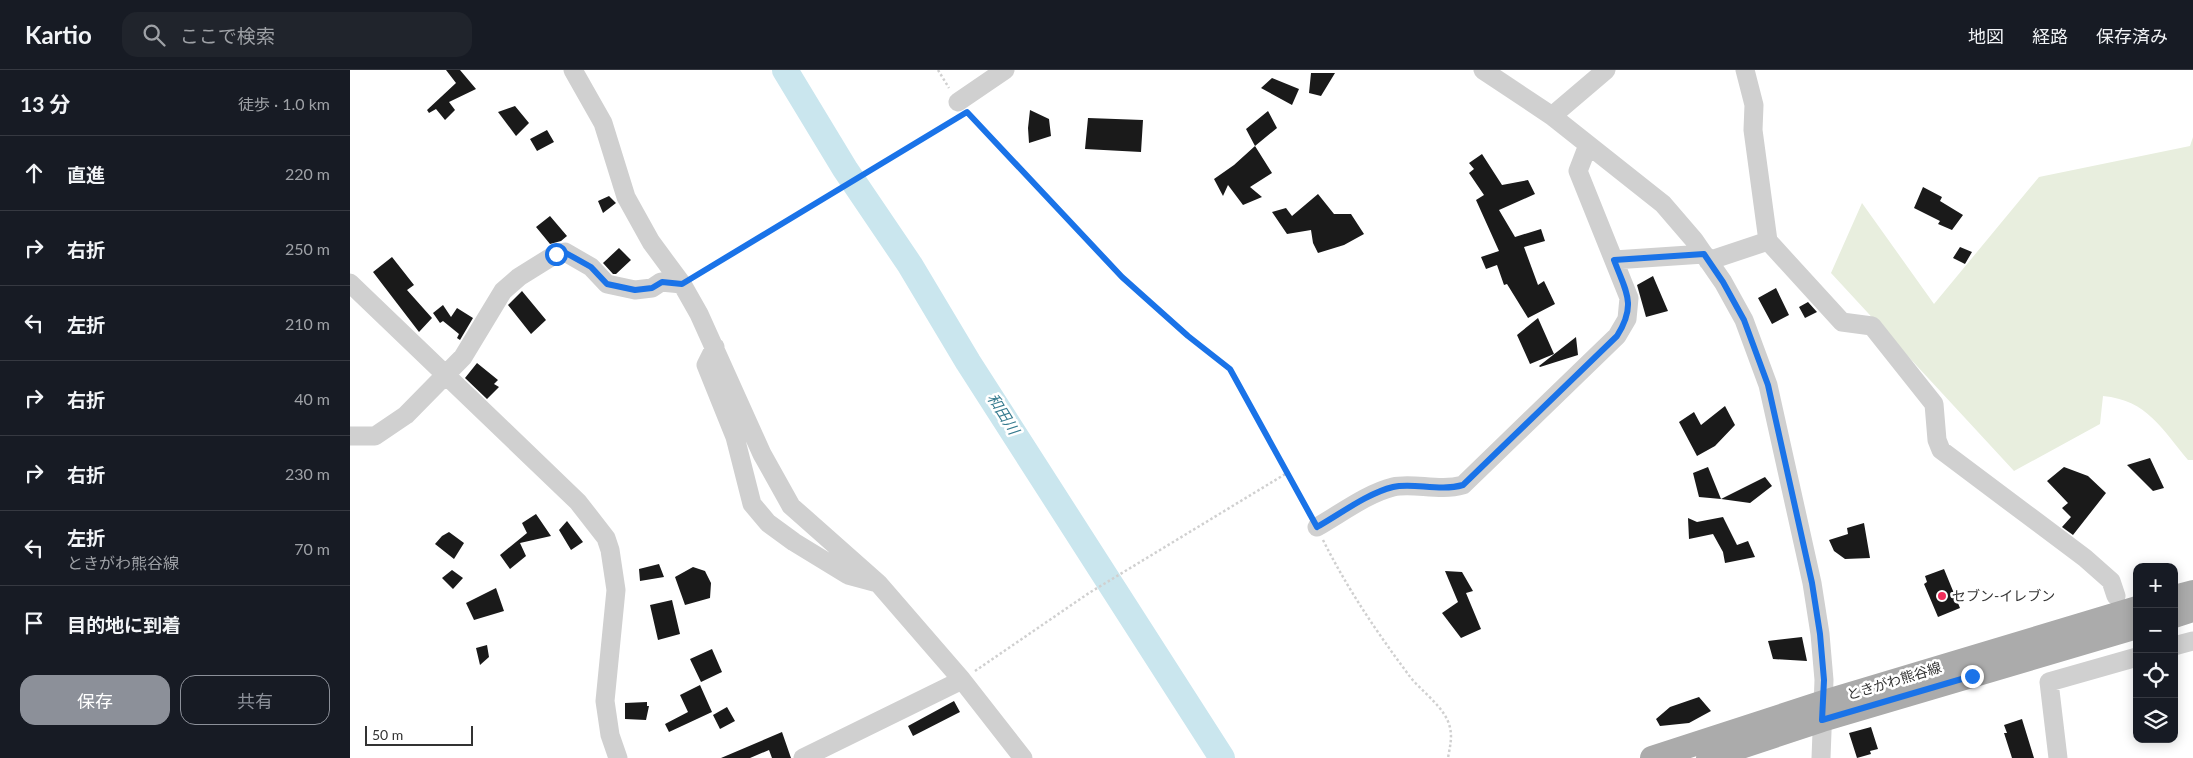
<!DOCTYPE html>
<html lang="ja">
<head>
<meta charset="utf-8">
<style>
	:root { --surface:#171b24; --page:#20242c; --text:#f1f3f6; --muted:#9ea1a6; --line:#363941; --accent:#8c9099 }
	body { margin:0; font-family:Lato,"Noto Sans JP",sans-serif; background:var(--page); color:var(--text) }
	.controls { position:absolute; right:15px; bottom:15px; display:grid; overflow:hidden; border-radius:10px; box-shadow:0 2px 12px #0003 }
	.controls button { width:45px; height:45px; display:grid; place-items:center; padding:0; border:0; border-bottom:1px solid var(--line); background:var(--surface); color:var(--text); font:25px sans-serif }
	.scale { position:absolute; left:15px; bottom:12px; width:108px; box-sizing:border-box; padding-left:5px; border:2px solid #333; border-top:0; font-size:14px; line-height:18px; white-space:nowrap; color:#333; -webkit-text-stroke:4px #fff; paint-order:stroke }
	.stop { position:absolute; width:15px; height:15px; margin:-11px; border:4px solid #1a73e8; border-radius:50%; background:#fff }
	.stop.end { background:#1a73e8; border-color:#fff; box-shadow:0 1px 5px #0008 }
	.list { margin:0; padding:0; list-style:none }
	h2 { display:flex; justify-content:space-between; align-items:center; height:65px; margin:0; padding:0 20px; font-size:21px }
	h2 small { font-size:16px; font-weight:400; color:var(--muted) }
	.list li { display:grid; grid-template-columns:32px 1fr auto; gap:15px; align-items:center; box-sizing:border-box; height:75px; padding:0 20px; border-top:1px solid var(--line) }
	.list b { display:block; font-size:19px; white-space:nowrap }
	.list p { margin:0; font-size:16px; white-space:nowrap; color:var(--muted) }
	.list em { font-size:16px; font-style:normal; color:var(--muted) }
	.actions { display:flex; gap:10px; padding:15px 20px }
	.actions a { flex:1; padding:11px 0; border:1px solid var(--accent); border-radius:15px; text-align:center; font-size:18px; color:var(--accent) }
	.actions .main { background:var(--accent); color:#fff }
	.icon { flex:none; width:28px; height:28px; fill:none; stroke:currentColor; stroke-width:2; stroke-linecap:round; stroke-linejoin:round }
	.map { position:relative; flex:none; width:1843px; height:688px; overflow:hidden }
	header { display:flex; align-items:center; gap:30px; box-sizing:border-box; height:70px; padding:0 25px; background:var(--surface); border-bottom:1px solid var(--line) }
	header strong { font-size:24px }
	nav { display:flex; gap:28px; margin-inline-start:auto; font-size:18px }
	.search { width:350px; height:45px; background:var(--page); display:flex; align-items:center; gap:12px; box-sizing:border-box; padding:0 18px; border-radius:15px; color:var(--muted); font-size:19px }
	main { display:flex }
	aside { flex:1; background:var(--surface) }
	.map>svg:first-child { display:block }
</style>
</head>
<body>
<header>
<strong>Kartio</strong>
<div class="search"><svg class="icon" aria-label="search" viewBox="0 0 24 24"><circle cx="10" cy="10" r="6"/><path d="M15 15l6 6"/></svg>ここで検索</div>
<nav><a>地図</a><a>経路</a><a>保存済み</a></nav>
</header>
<main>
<aside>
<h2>13 分<small>徒歩 · 1.0 km</small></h2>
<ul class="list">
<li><svg class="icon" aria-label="ahead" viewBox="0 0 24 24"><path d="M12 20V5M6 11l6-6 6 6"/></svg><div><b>直進</b></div><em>220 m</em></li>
<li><svg class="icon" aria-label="right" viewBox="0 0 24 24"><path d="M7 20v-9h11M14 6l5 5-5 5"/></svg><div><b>右折</b></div><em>250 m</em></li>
<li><svg class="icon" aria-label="left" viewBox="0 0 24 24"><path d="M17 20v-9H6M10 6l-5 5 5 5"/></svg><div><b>左折</b></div><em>210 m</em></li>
<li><svg class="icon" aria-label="right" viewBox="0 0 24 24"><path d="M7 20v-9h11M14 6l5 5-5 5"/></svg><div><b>右折</b></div><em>40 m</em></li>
<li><svg class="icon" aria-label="right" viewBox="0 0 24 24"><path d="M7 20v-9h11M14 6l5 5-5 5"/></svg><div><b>右折</b></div><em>230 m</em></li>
<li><svg class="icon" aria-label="left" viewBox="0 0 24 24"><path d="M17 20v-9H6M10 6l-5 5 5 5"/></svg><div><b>左折</b><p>ときがわ熊谷線</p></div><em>70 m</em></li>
<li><svg class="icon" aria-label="arrive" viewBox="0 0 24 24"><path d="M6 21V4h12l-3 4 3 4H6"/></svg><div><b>目的地に到着</b></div></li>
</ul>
<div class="actions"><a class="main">保存</a><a>共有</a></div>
</aside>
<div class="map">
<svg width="1843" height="688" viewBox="0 0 1843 688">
	<rect width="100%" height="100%" fill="#fff"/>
	<path fill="#e8eede" d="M1843,67V390H1838C1812,359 1797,330 1753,326L1750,354L1664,401L1481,203L1512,133L1584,234L1689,107L1840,76Z"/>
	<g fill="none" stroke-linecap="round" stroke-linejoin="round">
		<path stroke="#cae6ee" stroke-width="26" d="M435,0L495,99L560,195L618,292L872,688"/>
	</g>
	<path fill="#1a1a1a" d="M96,0H110L126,19L99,32L105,40L95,50L86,39L79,43L77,40L106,13Z
		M961,3H985L971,26L959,23Z
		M922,8L949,19L942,35L911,18Z
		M165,36L179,53L166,66L148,42Z
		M680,40L699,49L701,66L679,73L678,58Z
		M918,41L927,58L905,76L896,59Z
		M738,48L793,50L791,82L735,79Z
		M197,60L204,72L187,81L180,69Z
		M905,76L922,103L900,117L912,127L893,135L878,115L873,126L864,109L884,95Z
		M1132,84L1152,115L1178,110L1185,124L1149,140L1165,167L1191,159L1195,171L1174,177L1188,215L1194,211L1205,234L1178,248L1157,214L1154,215L1147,195L1136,199L1131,187L1149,181L1126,130L1134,125L1119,103L1124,99L1119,93Z
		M1573,117L1592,127L1590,131L1613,145L1602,160L1588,154L1590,151L1564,138Z
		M968,124L984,144H1001L1014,164L994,175L968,183L963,173L961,160L937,164L922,142L936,138L942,146Z
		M259,126L266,133L253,143L248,131Z
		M200,146L217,166L211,171L200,174L186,157Z
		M1610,177L1622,182L1615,194L1603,188Z
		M269,178L281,190L266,204H263L253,193Z
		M42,187L64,215L57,220L82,248L69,262L23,202Z
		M1303,206L1318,241L1296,247L1287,215Z
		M1426,218L1439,245L1422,254L1408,228Z
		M172,221L196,250L181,264L158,235Z
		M1458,232L1467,242L1455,248L1449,237Z
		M93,235L101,247L107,238L123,248L110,270L107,268L109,264L93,251L90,253L83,243Z
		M1188,248L1204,284L1180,294L1167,265Z
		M1226,267L1228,285L1190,297L1189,296Z
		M127,293L148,310L144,314L149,317L137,329L115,308Z
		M1375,336L1385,355L1365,376L1347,386L1329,352L1344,342L1351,355Z
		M1800,388L1814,418L1803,421L1777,395Z
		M1358,397L1371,429L1349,427L1343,403Z
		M1714,397L1738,406L1756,423L1723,465L1712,457L1721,447L1712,438L1718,433L1697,411Z
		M1415,407L1422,416L1400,433L1371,429Z
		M186,444L201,466L170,473L176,486L160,499L150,485L177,463L172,453Z
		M1373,447L1387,475L1398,471L1405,487L1375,493L1373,482L1363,464L1339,469L1338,448L1347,452Z
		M217,451L233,472L221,480L209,460Z
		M1514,453L1520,488L1495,489L1484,481L1479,470L1498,464L1497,458Z
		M99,462L114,473L104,489L85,474L92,466Z
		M309,494L314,507L290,511L289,499Z
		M343,497L355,501L361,513L360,528L335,535L325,507Z
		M1594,499L1610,538L1588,547L1574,514L1577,512L1575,506Z
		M102,500L113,508L103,519L92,508Z
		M1095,501L1112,502L1123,521L1116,523L1131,559L1111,568L1092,543L1108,532Z
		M146,518L154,541L124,550L116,533Z
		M322,530L330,564L308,570L300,535Z
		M1452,567L1457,591L1423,589L1418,571Z
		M137,575L139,587L130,595L126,578Z
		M362,579L372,602L351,612L340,589Z
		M350,615L362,642L319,662L315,654L338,642L330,625Z
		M1349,627L1361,641L1339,653L1310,656L1306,649L1320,637Z
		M604,631L610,642L563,666L558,656Z
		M297,632V636H299L296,650L275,649V633Z
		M377,637L385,651L370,659L363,645Z
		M1672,649L1684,688H1662L1654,663H1657L1654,655Z
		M1521,657L1528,679L1520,681L1521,684L1507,688L1499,663Z
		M432,662L441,688H422L419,680L400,688H371Z"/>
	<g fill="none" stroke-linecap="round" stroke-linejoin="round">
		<path stroke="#d0d0d0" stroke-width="2.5" stroke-dasharray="2.5 2.5" stroke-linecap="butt" d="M588,0L599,18
			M619,45L772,207L838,266L880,299L959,443
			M347,206L607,48
			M973,470C997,518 1026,561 1058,604C1070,621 1092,634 1099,654C1103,666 1100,676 1098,688
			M625,601L739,523L937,403"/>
		<path stroke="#d0d0d0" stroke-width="19" d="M223,0L253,53L276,127L301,172L332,214L349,244L412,384L441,436L528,513L612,610L673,688
			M1133,0L1202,46L1313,134L1344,170L1373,212L1394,250L1418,315L1462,513L1470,564L1474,610L1471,688
			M1395,0L1404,35L1403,60L1418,171L1492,252L1522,256L1584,334L1587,370L1591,380L1735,488L1761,511L1766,526
			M608,32L655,0
			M1202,46L1256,0
			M1264,190L1354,184
			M1358,191L1418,171
			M0,213L228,432L256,468L260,480L266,520L255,631L260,665L268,688
			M365,277L356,295L385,367L402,434L418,453L444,472L498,505L524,512
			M0,366H25L56,345L113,287L153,221L169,207L206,184L215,182L241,197L257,214L285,220L302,218L311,212L332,214
			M967,457C990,444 1018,423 1043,417C1063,412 1089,422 1113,415L1267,266L1277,249L1279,228L1228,101L1238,75
			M1824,576L1843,571
			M453,688L612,610
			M1708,688L1699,612L1787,587"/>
		<path stroke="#ababab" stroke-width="24" d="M1824,527L1843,522
			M1824,546L1843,540
			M1302,688L1474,632L1787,538
			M1358,688L1472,650L1787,557"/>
	</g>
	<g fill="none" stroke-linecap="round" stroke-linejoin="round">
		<path stroke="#1a73e8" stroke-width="6" d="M206,184L214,182L241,197L257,214L285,220L302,218L312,212L332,214L617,42L772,207L838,266L880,299L967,457C990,444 1018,423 1043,417C1063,412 1089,422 1113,415L1267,266C1287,234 1276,222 1264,190L1354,184L1373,212L1394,250L1418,315L1462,513L1470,564L1474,610L1472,650L1622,606"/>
	</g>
	<circle fill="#f12e5b" stroke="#fff" stroke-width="2" cx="1592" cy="526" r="5"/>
	<g text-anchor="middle" stroke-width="5" stroke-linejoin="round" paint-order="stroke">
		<g font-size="14" fill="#333" stroke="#fff" text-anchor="start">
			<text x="1602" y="531">セブン-イレブン</text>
		</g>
		<g font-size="14" fill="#333" stroke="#fff">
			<text transform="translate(1544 611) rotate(-17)" y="5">ときがわ熊谷線</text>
		</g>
		<g font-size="15" font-style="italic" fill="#357a8e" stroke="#fff">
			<text transform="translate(653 344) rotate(58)" y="5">和田川</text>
		</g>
	</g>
</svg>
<div class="controls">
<button>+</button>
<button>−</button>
<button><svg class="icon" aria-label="locate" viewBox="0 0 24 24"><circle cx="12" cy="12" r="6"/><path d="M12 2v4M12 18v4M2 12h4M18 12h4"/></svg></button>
<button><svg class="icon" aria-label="layers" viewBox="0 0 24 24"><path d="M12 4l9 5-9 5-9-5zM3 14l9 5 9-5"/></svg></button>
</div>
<div class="scale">50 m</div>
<div class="stop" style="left:206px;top:184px"></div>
<div class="stop end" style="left:1622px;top:606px"></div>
</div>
</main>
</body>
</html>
